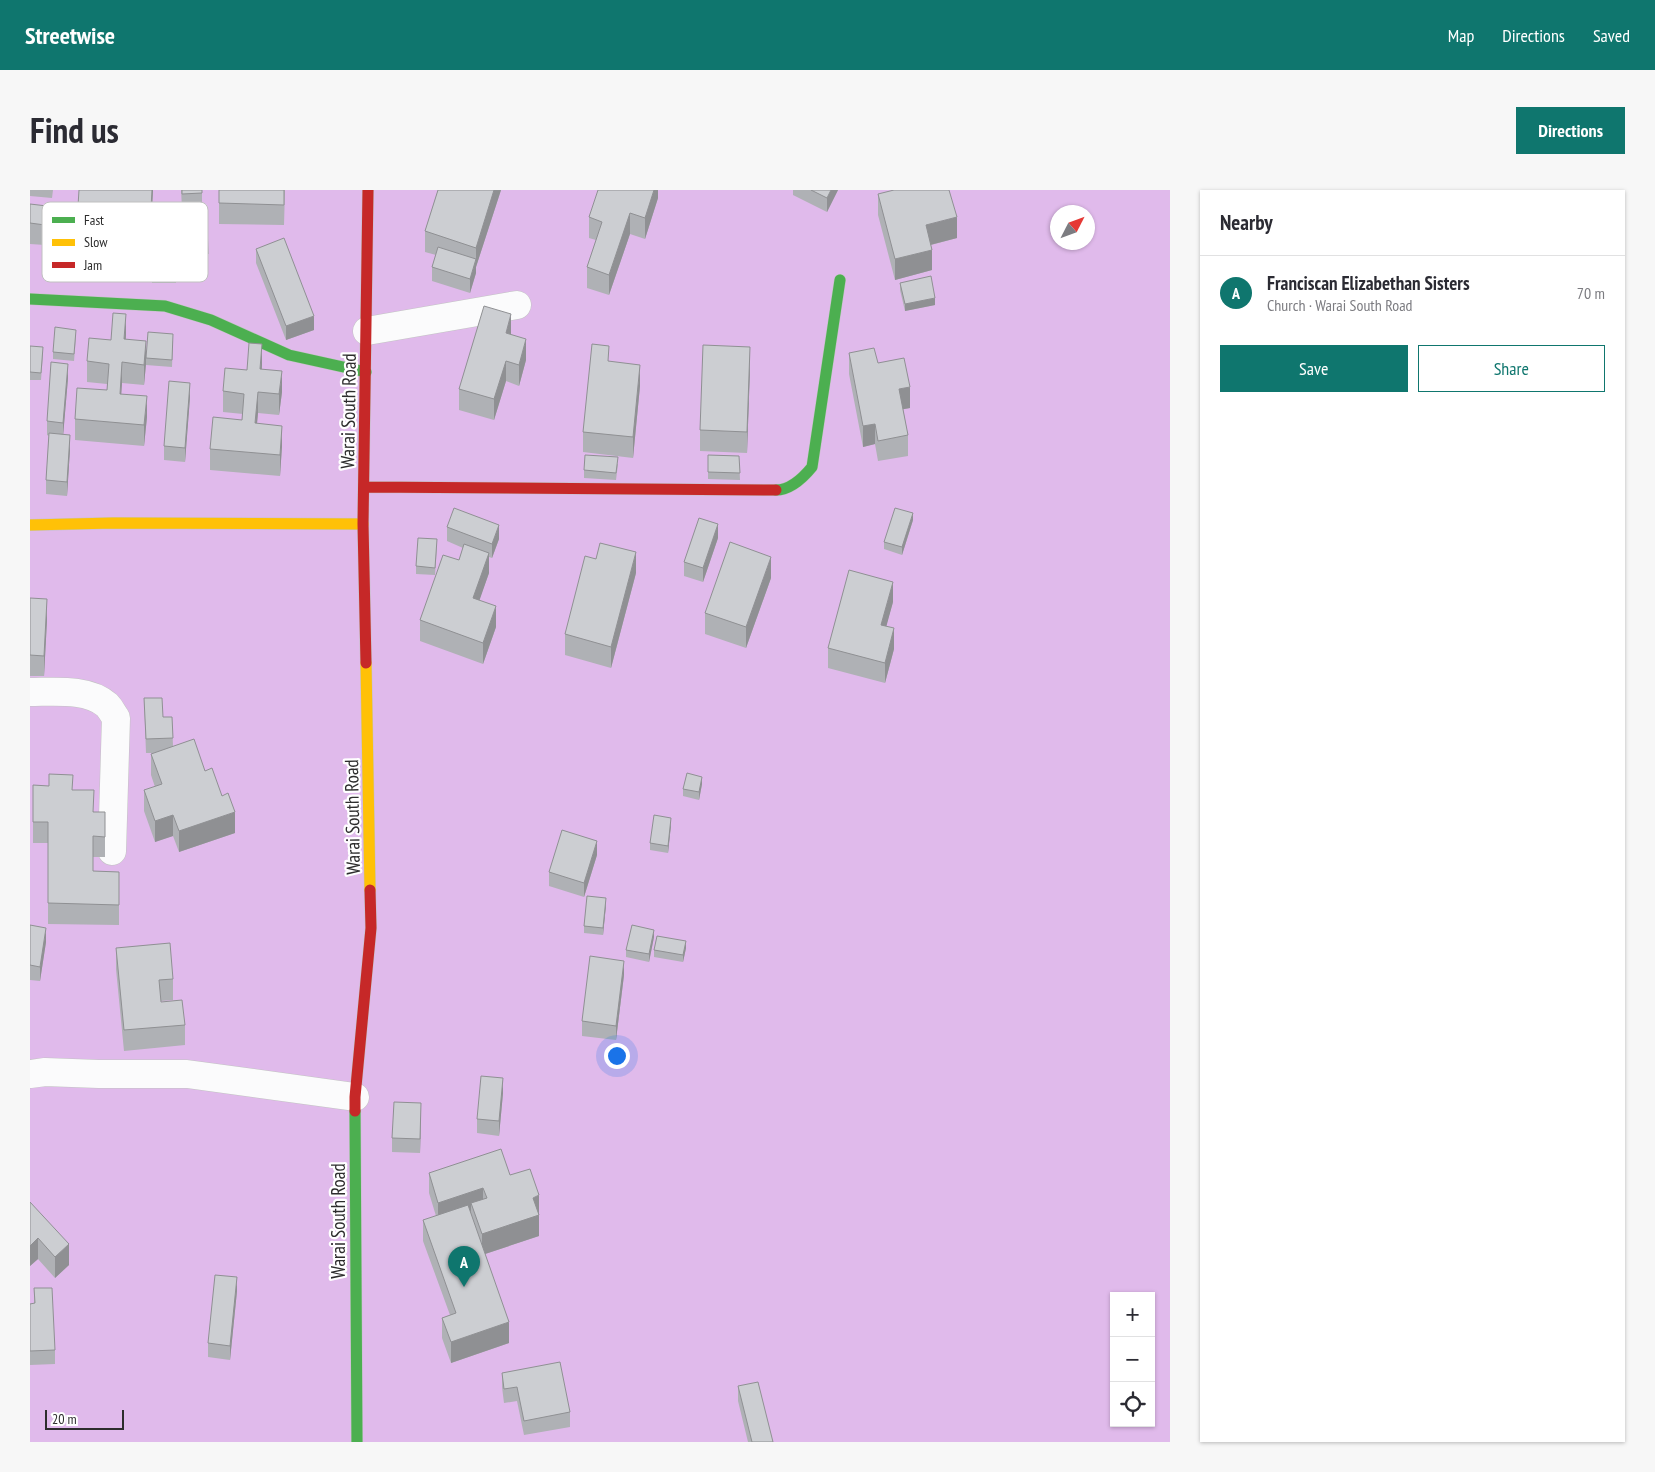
<!DOCTYPE html>
<html lang="en">
<head>
<meta charset="utf-8">
<style>
	:root { --surface:#fff; --page:#f7f7f7; --text:#2b2b33; --muted:#7c7c81; --line:#e1e1e2; --accent:#0f766e }
	body { margin:0; font-family:"PT Sans Narrow",sans-serif; background:var(--page); color:var(--text) }
	.controls { position:absolute; right:15px; bottom:15px; display:grid; overflow:hidden; border-radius:0px; box-shadow:0 1px 4px #0004 }
	.controls button { width:45px; height:45px; display:grid; place-items:center; padding:0; border:0; border-bottom:1px solid var(--line); background:var(--surface); color:var(--text); font:25px sans-serif }
	.compass { position:absolute; left:1020px; top:15px; width:45px; height:45px; border-radius:50%; background:var(--surface); box-shadow:0 1px 4px #0004; rotate:48deg }
	.scale { position:absolute; left:15px; bottom:12px; width:79px; box-sizing:border-box; padding-left:5px; border:2px solid #2d2d2d; border-top:0; font-size:14px; line-height:18px; white-space:nowrap; color:#2d2d2d; -webkit-text-stroke:4px #fff; paint-order:stroke }
	.you { position:absolute; left:586px; top:865px; width:18px; height:18px; margin:-12px; border:4px solid #fff; border-radius:50%; background:#1a73e8; box-shadow:0 0 0 8px #1a73e833 }
	.badge { display:grid; place-items:center; width:32px; height:32px; border-radius:50%; background:var(--accent); color:#fff; font-size:16px; font-weight:700 }
	.pin { position:absolute; translate:-50% -41px; filter:drop-shadow(0 1px 2px #0008) }
	.pin::after { content:''; position:absolute; top:26px; width:18px; height:15px; background:inherit; clip-path:polygon(0 0,100% 0,50% 100%) }
	.list { margin:0; padding:0; list-style:none }
	h2 { display:flex; justify-content:space-between; align-items:center; height:65px; margin:0; padding:0 20px; font-size:21px }
	h2 small { font-size:16px; font-weight:400; color:var(--muted) }
	.list li { display:grid; grid-template-columns:32px 1fr auto; gap:15px; align-items:center; box-sizing:border-box; height:75px; padding:0 20px; border-top:1px solid var(--line) }
	.list b { display:block; font-size:19px; white-space:nowrap }
	.list p { margin:0; font-size:16px; white-space:nowrap; color:var(--muted) }
	.list em { font-size:16px; font-style:normal; color:var(--muted) }
	.actions { display:flex; gap:10px; padding:15px 20px }
	.actions a { flex:1; padding:11px 0; border:1px solid var(--accent); border-radius:0px; text-align:center; font-size:18px; color:var(--accent) }
	.actions .main { background:var(--accent); color:#fff }
	.icon { flex:none; width:28px; height:28px; fill:none; stroke:currentColor; stroke-width:2; stroke-linecap:round; stroke-linejoin:round }
	.map { position:relative; flex:none; width:1140px; height:1252px; overflow:hidden; border-radius:0px }
	header { display:flex; align-items:center; gap:30px; box-sizing:border-box; height:70px; padding:0 25px; background:var(--accent); color:#fff }
	header strong { font-size:24px }
	nav { display:flex; gap:28px; margin-inline-start:auto; font-size:18px }
	.intro { display:flex; align-items:center; justify-content:space-between; box-sizing:border-box; height:120px; padding:0 30px }
	h1 { margin:0; font-size:35px }
	.button { padding:12px 22px; border-radius:0px; background:var(--accent); color:#fff; font-size:18px; font-weight:700 }
	main { display:flex; gap:30px; padding:0 30px }
	aside { flex:1; background:var(--surface); border-radius:0px; box-shadow:0 1px 4px #0004 }
	.map>svg:first-child { display:block }
</style>
</head>
<body>
<header>
<strong>Streetwise</strong>
<nav><a>Map</a><a>Directions</a><a>Saved</a></nav>
</header>
<div class="intro"><h1>Find us</h1><a class="button">Directions</a></div>
<main>
<div class="map">
<svg width="1140" height="1252" viewBox="0 0 1140 1252">
	<rect width="100%" height="100%" fill="#e3e5ec"/>
	<path fill="#e0baeb" fill-rule="evenodd" d="M0,0H1140V1252H0ZM1028,22H1058V52H1028ZM1084,1106H1121V1233H1084Z"/>
	<g fill="none" stroke-linecap="round" stroke-linejoin="round">
		<defs>
			<path id="street" d="M337,141L487,115
				M0,502C24,502 58,498 77,515C81,519 83,524 86,528L82,661
				M0,884L15,882L69,884H157L325,907"/>
			<path id="fast" d="M0,109L135,116L181,130L259,165L336,182
				M746,300C761,300 773,288 782,277L810,90
				M325,921L327,1252"/>
			<path id="slow" d="M0,335L83,333L333,334
				M336,473L340,700"/>
			<path id="jam" d="M334,297L746,300
				M336,473L333,334L338,0
				M325,921V907L341,738L340,700"/>
		</defs>
		<use href="#street" stroke="#c2c3c3" stroke-width="29"/>
		<use href="#fast" stroke="#c2c3c3" stroke-width="12"/>
		<use href="#slow" stroke="#c2c3c3" stroke-width="12"/>
		<use href="#jam" stroke="#c2c3c3" stroke-width="12"/>
		<use href="#street" stroke="#fbfbfc" stroke-width="28"/>
		<use href="#fast" stroke="#4caf50" stroke-width="11"/>
		<use href="#slow" stroke="#ffc107" stroke-width="11"/>
		<use href="#jam" stroke="#c62828" stroke-width="11"/>
	</g>
	<path fill="#afb1b5" d="M0,0H23L22,8L0,6Z
		M123,0L120,57L47,53V32Z
		M151,0H172V17L152,18Z
		M189,0H255L254,35L189,34Z
		M408,0H471L446,77V83L440,103L402,91V77L406,65L395,62V41Z
		M628,0V8L615,49L600,44L579,105L557,98V77L566,50L559,48V27Z
		M763,0H808L797,22L763,5Z
		M848,4L927,48L901,55L902,80L865,90L848,25Z
		M0,14L17,36L15,55L0,54Z
		M154,35L178,64V71L155,72Z
		M146,57V93H122L121,58Z
		M226,59L284,140L256,150L226,73Z
		M870,93L905,115L875,121L870,100Z
		M481,144L496,170L489,196L476,191L464,230L429,220V199Z
		M96,145V149L116,166L143,151L142,177L116,175V174L114,195L92,193L91,204L117,227L114,256L45,250V229L77,200V194L57,192V171L81,150Z
		M46,147L44,171L23,169V162Z
		M0,156L13,164L11,190H0Z
		M819,163L848,173L880,218L873,219L878,245V266L848,271L845,254L833,257L819,184Z
		M579,171L610,196L603,268L553,262V242Z
		M232,175V179L252,202L249,225L228,223L227,233L252,256L250,286L180,280V259L212,230L213,224L193,222V201L217,180Z
		M720,178L717,263L670,261V240Z
		M38,188L33,245L40,259L37,306L16,304V290L19,246L17,245V231Z
		M160,207L155,272L134,270V256Z
		M678,265L709,266L710,290L678,289Z
		M588,274L586,290L554,288V280Z
		M883,330L872,365L854,359V352Z
		M417,337L469,349L462,368L459,367V383L449,410L466,437L453,474L390,451V430L429,370L433,358L417,351Z
		M688,348L673,392L654,386V372Z
		M407,356L405,385L386,384V376Z
		M606,383L581,478L535,465V444Z
		M741,388L716,458L675,444V423Z
		M0,408L17,430L14,486H0Z
		M863,412L856,436L864,459L855,493L798,478V458Z
		M114,508L133,527H142L143,556L175,581L205,643L149,662L143,646L125,652L114,621V600L125,597L121,585V564L125,563H116Z
		M672,594L669,610L653,606V599Z
		M3,595L43,600L64,622H75V667H63V681L89,682V735L18,734V653H3Z
		M641,635L638,663L620,660V653Z
		M567,665L554,707L519,696V682Z
		M576,715L573,745L554,743V736Z
		M0,735L16,752L10,791L0,790Z
		M624,747L619,772L596,767V760Z
		M86,758L143,789V810L131,811V812L155,835V855L94,861L86,779Z
		M656,758L653,772L624,767V760Z
		M594,785L586,850L552,846V831Z
		M473,903L469,946L447,943V929Z
		M391,927L390,963L362,962V948Z
		M399,983L480,985L509,1026V1046L455,1064L479,1153L421,1173L412,1148V1128L420,1125L393,1051V1030L406,1026L399,1003Z
		M0,1012L39,1075L25,1088L8,1069L0,1076Z
		M4,1098L25,1160V1174L0,1175V1114L4,1113Z
		M207,1101L200,1170L178,1167V1153Z
		M472,1183L540,1222V1237L494,1245L487,1211L474,1213L472,1197Z
		M708,1196L743,1252H718L708,1211Z"/>
	<path fill="#8f9093" d="M122,0H123L120,57V36Z
		M464,0H471L446,77V83L440,103V89L446,70V58Z
		M624,0H628V8L615,49V28Z
		M801,0H808L797,22V8Z
		M17,16V36L15,55V35Z
		M600,23V44L579,105V85Z
		M927,27V48L896,56V35Z
		M902,60V80L865,90V69Z
		M905,108V115L875,121V114Z
		M96,124V145L94,170V149Z
		M481,124V145L476,143Z
		M284,126V140L256,150V136Z
		M496,149V170L489,196V175Z
		M116,151V174L114,195V175Z
		M232,154V175L230,200V179Z
		M720,157V178L717,263V242Z
		M476,171V191L464,230V209Z
		M92,172V193L90,224V204Z
		M38,174V188L33,247V233Z
		M610,175V196L603,268V247Z
		M252,181V202L249,225V204Z
		M160,193V207L155,272V258Z
		M880,197V218L869,220V199Z
		M228,202V223L225,254V233Z
		M117,206V227L114,256V235Z
		M845,234V254L833,257V236Z
		M252,236V256L250,286V265Z
		M40,245V259L37,306V292Z
		M883,323V330L872,365V357Z
		M688,334V348L673,392V378Z
		M469,335V349L462,368V354Z
		M606,362V383L581,478V457Z
		M459,363V383L443,429V408Z
		M741,367V388L716,458V437Z
		M863,392V412L851,456V435Z
		M17,409V430L14,486V466Z
		M466,416V437L453,474V453Z
		M864,438V459L855,493V473Z
		M672,587V594L669,610V602Z
		M205,622V643L149,662V641Z
		M143,625V646L125,652V631Z
		M641,628V635L638,663V656Z
		M567,651V665L554,707V693Z
		M576,708V715L573,745V738Z
		M16,738V752L10,791V777Z
		M624,740V747L619,772V764Z
		M656,751V758L653,772V765Z
		M594,771V785L586,850V836Z
		M473,888V903L469,946V931Z
		M391,913V927L390,963V949Z
		M453,998V1019L441,1013V1023L408,1034V1013Z
		M509,1005V1046L452,1065V1044L503,1008Z
		M8,1048V1069L0,1076V1056Z
		M39,1054V1075L25,1088V1067Z
		M207,1087V1101L200,1170V1156Z
		M479,1132V1153L421,1173V1152Z"/>
	<path fill="#ccced2" stroke="#8f9093" d="M49,0H122L120,36L47,32Z
		M152,0H172V3L152,4Z
		M189,0H254V15L189,13Z
		M408,0H464L446,58L395,41Z
		M568,0H624L615,28L600,23L579,85L557,77L572,32L559,27Z
		M781,0H801L797,8Z
		M864,0H919L927,27L896,35L902,60L865,69L848,4Z
		M0,14L17,16L15,35L0,33Z
		M177,34L178,64L155,65L154,35Z
		M254,48L284,126L256,136L226,59Z
		M408,57L446,69L440,89L402,77Z
		M901,86L905,108L875,114L870,93Z
		M454,116L481,124L476,143L496,149L489,175L476,171L464,209L429,199Z
		M83,123L96,124L94,149L116,151L114,175L92,172L90,204L117,206L114,235L45,229L47,198L77,200L79,174L57,171L59,148L81,150Z
		M25,137L46,140L44,164L23,162Z
		M118,142L143,144L142,170L116,168Z
		M219,153L232,154L230,179L252,181L249,204L228,202L225,233L252,236L250,265L180,259L183,227L212,230L214,204L193,201L195,178L217,180Z
		M562,154L579,156L578,171L610,175L603,247L553,242Z
		M673,155L720,157L717,242L670,240Z
		M0,156L13,157L11,183L0,182Z
		M844,158L848,173L874,168L880,197L869,199L878,245L848,251L845,234L833,236L819,163Z
		M21,172L38,174L33,233L17,231Z
		M139,191L160,193L155,258L134,256Z
		M19,243L40,245L37,292L16,290Z
		M555,265L588,267L586,283L554,280Z
		M678,265L709,266L710,283L678,282Z
		M424,318L469,335L462,354L417,337Z
		M865,318L883,323L872,357L854,352Z
		M669,328L688,334L673,378L654,372Z
		M388,348L407,349L405,378L386,376Z
		M700,352L741,367L716,437L675,423Z
		M570,353L606,362L581,457L535,444L555,366L566,369Z
		M434,354L459,363L443,408L466,416L453,453L390,430L413,365L429,370Z
		M819,380L863,392L851,435L864,438L855,473L798,458Z
		M0,408L17,409L14,466L0,465Z
		M114,508H132L133,527H142L143,548L116,549Z
		M164,549L175,581L182,578L192,606L198,603L205,622L149,641L143,625L125,631L114,600L132,594L121,564Z
		M657,583L672,587L669,602L653,599Z
		M19,584L43,585L42,600H64L63,622H75V647L63,646V681L89,682V715L18,713V632H3V595L19,596Z
		M624,625L641,628L638,656L620,653Z
		M532,640L567,651L554,693L519,682Z
		M557,706L576,708L573,738L554,736Z
		M0,735L16,738L10,777L0,775Z
		M602,735L624,740L619,764L596,760Z
		M627,746L656,751L653,765L624,760Z
		M140,753L143,789L129,790L131,812L152,810L155,835L94,840L86,758Z
		M560,766L594,771L586,836L552,831Z
		M451,886L473,888L469,931L447,929Z
		M364,912L391,913L390,949L362,948Z
		M471,959L480,985L500,979L509,1005L503,1008L509,1025L452,1044L441,1013L457,1008L453,998L408,1013L399,983Z
		M0,1012L39,1054L25,1067L8,1048L0,1056Z
		M438,1015L479,1132L421,1152L412,1128L426,1123L393,1030Z
		M185,1085L207,1087L200,1156L178,1153Z
		M4,1098H22L25,1160L0,1161V1114L5,1113Z
		M530,1172L540,1222L494,1231L487,1197L474,1199L472,1183Z
		M728,1192L743,1252H722L708,1196Z"/>
	<g text-anchor="middle" stroke-width="4.5" stroke-linejoin="round" paint-order="stroke">
		<g font-size="19" fill="#2d2d2d" stroke="#fff">
			<text transform="translate(318 221) rotate(-89)" y="7">Warai South Road</text>
			<text transform="translate(322 627) rotate(-91)" y="7">Warai South Road</text>
			<text transform="translate(308 1031) rotate(-90)" y="7">Warai South Road</text>
		</g>
	</g>
	<rect x="12" y="12" width="166" height="80" rx="8" fill="#fff" stroke="#c0c0c0" stroke-width="1"/>
	<rect x="22" y="27" width="23" height="6" fill="#4caf50"/>
	<rect x="22" y="49" width="23" height="7" fill="#ffc107"/>
	<rect x="22" y="72" width="23" height="6" fill="#c62828"/>
	<g font-size="14" fill="#2d2d2d">
		<text x="54" y="35">Fast</text>
		<text x="54" y="57">Slow</text>
		<text x="54" y="80">Jam</text>
	</g>
</svg>
<div class="controls">
<button>+</button>
<button>−</button>
<button><svg class="icon" aria-label="locate" viewBox="0 0 24 24"><circle cx="12" cy="12" r="6"/><path d="M12 2v4M12 18v4M2 12h4M18 12h4"/></svg></button>
</div>
<svg class="compass" viewBox="-18 -18 36 36"><path d="M0-13l5 13h-10z" fill="#e53935"/><path d="M0 13l5-13h-10z" fill="#7c7c81"/></svg>
<div class="scale">20 m</div>
<div class="you"></div>
<div class="pin badge" style="left:434px;top:1097px">A</div>
</div>
<aside>
<h2>Nearby<small></small></h2>
<ul class="list">
<li><span class="badge">A</span><div><b>Franciscan Elizabethan Sisters</b><p>Church · Warai South Road</p></div><em>70 m</em></li>
</ul>
<div class="actions"><a class="main">Save</a><a>Share</a></div>
</aside>
</main>
</body>
</html>
